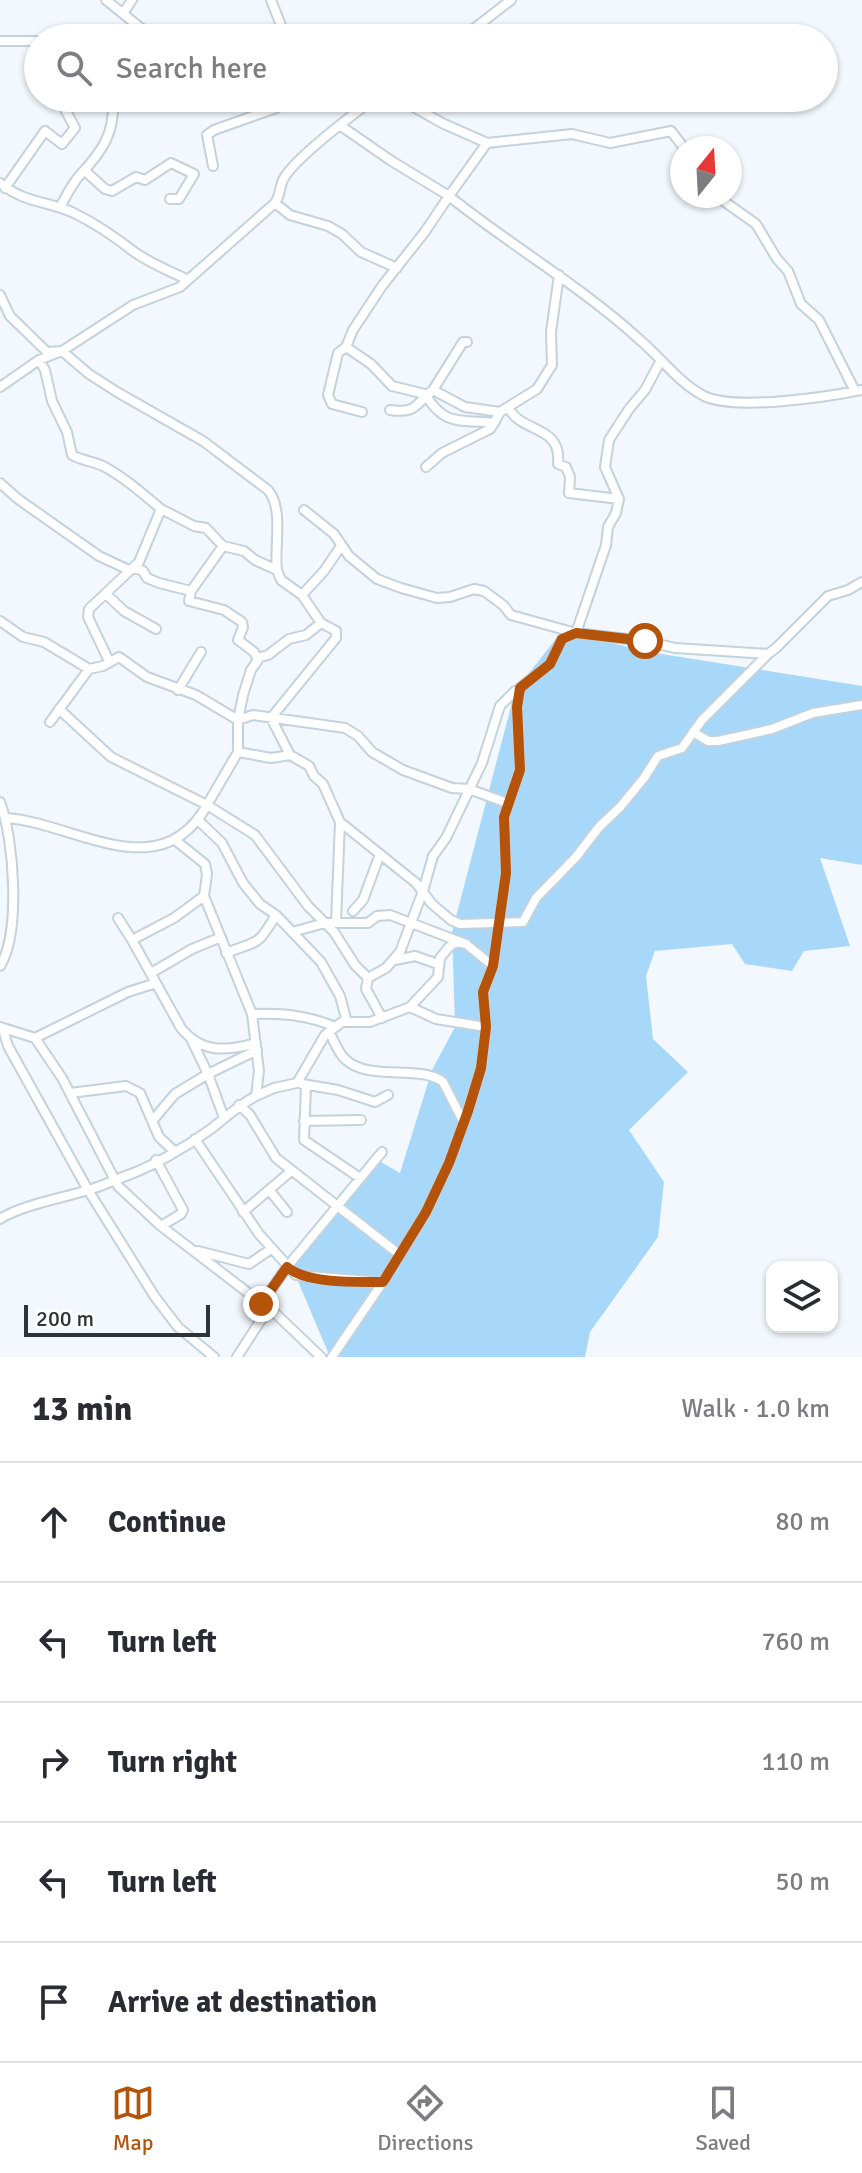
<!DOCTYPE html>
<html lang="en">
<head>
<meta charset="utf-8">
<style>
	:root { --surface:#fff; --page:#f7f7f7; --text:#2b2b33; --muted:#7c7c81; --line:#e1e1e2; --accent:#b45309 }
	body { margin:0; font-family:Signika,sans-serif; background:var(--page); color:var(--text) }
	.controls { position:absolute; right:24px; bottom:24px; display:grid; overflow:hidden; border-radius:16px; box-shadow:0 2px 6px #0004 }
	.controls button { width:72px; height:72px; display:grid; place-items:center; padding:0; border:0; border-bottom:2px solid var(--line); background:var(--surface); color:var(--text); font:40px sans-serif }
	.compass { position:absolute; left:670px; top:136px; width:72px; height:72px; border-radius:50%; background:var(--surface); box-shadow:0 2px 6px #0004; rotate:18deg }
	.scale { position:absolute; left:24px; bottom:20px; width:186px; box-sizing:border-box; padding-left:8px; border:4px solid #2e3438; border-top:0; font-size:22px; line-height:28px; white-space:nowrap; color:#2e3438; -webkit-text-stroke:6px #fff; paint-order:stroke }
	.stop { position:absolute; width:24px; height:24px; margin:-18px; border:6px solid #b45309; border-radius:50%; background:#fff }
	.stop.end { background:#b45309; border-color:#fff; box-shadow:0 2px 8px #0008 }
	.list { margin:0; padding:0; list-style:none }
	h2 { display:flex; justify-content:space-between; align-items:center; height:104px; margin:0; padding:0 32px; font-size:34px }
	h2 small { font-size:26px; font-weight:400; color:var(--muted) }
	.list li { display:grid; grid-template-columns:52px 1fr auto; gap:24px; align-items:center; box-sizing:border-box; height:120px; padding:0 32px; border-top:2px solid var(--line) }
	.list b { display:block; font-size:30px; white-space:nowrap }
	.list em { font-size:26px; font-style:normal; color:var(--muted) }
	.icon { flex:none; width:44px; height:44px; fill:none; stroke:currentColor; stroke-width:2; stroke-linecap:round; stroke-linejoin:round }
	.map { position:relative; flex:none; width:862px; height:1357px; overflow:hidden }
	.search { position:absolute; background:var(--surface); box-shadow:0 2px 6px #0004; left:24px; right:24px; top:24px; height:88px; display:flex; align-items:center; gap:20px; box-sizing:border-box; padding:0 28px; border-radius:44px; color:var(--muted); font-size:30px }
	.sheet { height:704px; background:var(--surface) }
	nav { display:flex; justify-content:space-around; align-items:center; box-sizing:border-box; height:112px; border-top:2px solid var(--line); background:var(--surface); font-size:22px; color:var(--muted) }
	nav a { display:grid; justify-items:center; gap:4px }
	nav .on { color:var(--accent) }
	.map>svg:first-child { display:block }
</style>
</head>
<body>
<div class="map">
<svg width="862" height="1357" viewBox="0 0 862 1357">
	<rect width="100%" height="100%" fill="#f2f8fd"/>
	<path fill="#a8d8f9" d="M562,631L649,652L862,686V865L820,858L850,946L804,951L792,971L745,964L732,944L655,951L646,976L653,1039L688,1072L629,1130L664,1182L658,1237L590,1332L585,1357H330L292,1267L379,1161L400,1173L432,1070L455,1027L452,932L515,691Z"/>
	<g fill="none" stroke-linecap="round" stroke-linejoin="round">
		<defs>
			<path id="minor" d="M106,0L147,33
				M271,0L286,38
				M124,12L132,0
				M135,38L147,33L191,38
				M462,38L511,0
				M0,41H38
				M398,98L442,123L487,143L572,134L610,143L671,131L684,148
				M341,126L390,160L449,196L487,143
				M213,166L207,135L214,130L276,108L281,105L285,98
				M85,171L105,189L112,191L136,177L145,180L171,163L194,174L179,199H170
				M0,183C26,204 45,200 74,213C96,224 114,236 133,251C149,263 170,271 188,280
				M5,188L45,131L62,144L75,128L59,98
				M720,196L725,202L756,224L777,259L788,271L801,304L819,320L855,391
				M275,203L290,215L328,226L342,234L361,252L397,268
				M60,207C66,197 72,183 81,174C103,150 115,133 113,98
				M0,295L10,316L47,352L62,351L89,374L117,392L203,441L268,490C284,509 274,547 277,570
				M346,347L371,364L392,386L425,394C445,427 459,419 494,423L500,412
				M39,360L45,370L52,401L67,432L72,455C83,461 92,461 103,466C124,477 143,494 161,509L139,562L89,609L88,617L109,661
				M0,387L39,360L62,351L133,305L180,287L275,203C281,195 279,188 283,180C293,159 355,113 375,98
				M433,390L463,342H467
				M508,407C521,434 562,424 558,464L566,467L570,477L569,493L619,499
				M390,410C417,414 415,404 433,390L465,407L500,412L537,389L552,365L551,332L559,275
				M362,412L332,404L328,395L338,353L346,347L353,330L382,286L424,233L449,196C511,246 581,286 640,340C661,358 679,383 704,396C735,411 827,397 862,390
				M426,467L442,453L490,429L494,423
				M0,483L18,499L99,556L129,570L136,568L143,571L147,578L159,583L191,591L189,601L224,610L242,622L243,627L238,640L254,652L258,660L251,670L243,695L238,720V752L207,805L255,835L308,906L334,932L355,965L368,978L386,968L400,952L423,891L433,856L446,838L482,763L500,706L515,691
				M161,509L194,526L206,528L223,546L244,551L255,560L277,570L281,580L302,595L321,623L336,631V638L271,718L290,755L309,766L314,776L323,784L340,822L416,883L432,904L451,920L460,924L523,922L536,898L576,857L599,827L620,807L644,778L658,756L682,748L702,720L768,654
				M304,510L334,534L349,556L377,579L401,588L437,598L450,597L474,589L484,591L503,605L511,615L576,633L645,641L675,648L768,654L776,648L828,596L848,590L862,582
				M191,591L223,546
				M106,594L124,611L156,629
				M302,595L324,571L341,546
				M0,621L23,637L44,642L89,669L103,666L119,657L147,677L196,695L238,720L253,715L345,728L358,736L372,752L403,770L452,788L469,789L507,803
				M257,658L268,655L289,639L306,635L321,623
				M178,690L201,652
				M50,722L89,669
				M693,732L708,741H718L772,729L813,713L862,705
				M238,752L271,758L290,755
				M0,802C14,838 21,933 0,966
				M7,818C74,823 161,889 207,805L111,757L59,709
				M199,821L222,843L243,883L260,904L276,915L321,962L340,996L347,1022
				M353,911L363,900L380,854
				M118,918L132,940L174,918L204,896
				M336,922L340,822
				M292,932L325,923H368L377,916L390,915L466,944L493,966
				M132,940L181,1028C202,1054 227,1051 256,1043
				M226,953C259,940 257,947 276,915
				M395,960L415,956L438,964
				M151,973L192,949L219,938
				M368,978L366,989L382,1018
				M410,1007L436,1019L486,1027
				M252,1014C282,1013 308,1015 335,1027
				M0,1027L35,1038L62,1078L118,1186L161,1226L277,1315L321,1357
				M3,1029L8,1046L88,1190L155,1297L178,1327L214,1357
				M329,1032C334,1040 338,1053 345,1059C368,1082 421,1064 443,1082L464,1123
				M35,1038L128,992L156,983
				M192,1041L208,1074L224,1118
				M302,1084L338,1090L375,1102L388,1095
				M306,1085L304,1140L360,1178
				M70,1093L126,1086L140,1093L159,1137L175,1152
				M256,1096L274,1088L297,1083L325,1035L342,1022H370L410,1007L438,977L440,958L449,947L456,942L466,944
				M239,1105L250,1115L276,1158L400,1255
				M153,1120L175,1094L208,1074L257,1050
				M304,1121L361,1120
				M195,1139L259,1234L296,1275L383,1282
				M156,1160L183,1210L181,1214L161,1226
				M270,1191L287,1212
				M243,1212L290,1172
				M0,1219C22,1205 63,1198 88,1190C100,1187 112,1181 123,1177C152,1167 186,1147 211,1129C226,1117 239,1105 256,1096L259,1071L252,1014L204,896L207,874L205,864L175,840
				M198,1251L249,1264L271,1249
				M261,1304L287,1267L382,1152
				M237,1357L268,1309
				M332,1357L383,1282L426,1212L449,1163L468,1111L481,1068L486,1027L483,992L493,966L506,873L504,817L520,770L517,707L520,688L550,664L562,639L576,633L606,545L608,527L616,513L619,499L605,467L609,440L629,409L645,390L660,362"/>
		</defs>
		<use href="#minor" stroke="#c3d2dc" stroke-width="12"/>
		<use href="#minor" stroke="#fff" stroke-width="8"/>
	</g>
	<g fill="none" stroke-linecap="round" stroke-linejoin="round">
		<path stroke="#b45309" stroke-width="10" d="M261,1304L287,1267C307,1284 357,1282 383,1282L426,1212L449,1163L468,1111L481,1068L486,1027L483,992L493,966L506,873L504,817L520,770L517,707L520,688L550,664L562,639L576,633L645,641"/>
	</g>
</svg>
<div class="controls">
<button><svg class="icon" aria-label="layers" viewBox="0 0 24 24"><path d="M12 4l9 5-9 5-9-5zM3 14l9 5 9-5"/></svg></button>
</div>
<svg class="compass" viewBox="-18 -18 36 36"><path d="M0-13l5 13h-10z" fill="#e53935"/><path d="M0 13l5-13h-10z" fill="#7c7c81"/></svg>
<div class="scale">200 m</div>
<div class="stop" style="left:645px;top:641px"></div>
<div class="stop end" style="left:261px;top:1304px"></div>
<div class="search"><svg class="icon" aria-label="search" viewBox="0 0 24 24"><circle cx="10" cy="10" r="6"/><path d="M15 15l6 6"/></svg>Search here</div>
</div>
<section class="sheet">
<h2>13 min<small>Walk · 1.0 km</small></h2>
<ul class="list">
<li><svg class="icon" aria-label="ahead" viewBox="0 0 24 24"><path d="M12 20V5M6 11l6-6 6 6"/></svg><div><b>Continue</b></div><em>80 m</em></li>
<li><svg class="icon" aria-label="left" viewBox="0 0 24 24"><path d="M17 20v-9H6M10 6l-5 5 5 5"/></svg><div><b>Turn left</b></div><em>760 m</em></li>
<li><svg class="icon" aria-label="right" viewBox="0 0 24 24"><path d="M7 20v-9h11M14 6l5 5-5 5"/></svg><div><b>Turn right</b></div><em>110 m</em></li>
<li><svg class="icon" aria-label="left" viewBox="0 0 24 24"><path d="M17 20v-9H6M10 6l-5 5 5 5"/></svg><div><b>Turn left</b></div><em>50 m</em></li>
<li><svg class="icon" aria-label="arrive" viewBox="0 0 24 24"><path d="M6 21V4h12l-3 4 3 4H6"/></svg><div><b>Arrive at destination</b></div></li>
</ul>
</section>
<nav>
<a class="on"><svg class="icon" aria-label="map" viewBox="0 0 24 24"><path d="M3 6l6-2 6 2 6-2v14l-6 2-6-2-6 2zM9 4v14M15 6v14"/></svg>Map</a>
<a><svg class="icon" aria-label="directions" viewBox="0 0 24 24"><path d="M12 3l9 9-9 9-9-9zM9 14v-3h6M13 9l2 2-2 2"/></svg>Directions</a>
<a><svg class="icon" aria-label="saved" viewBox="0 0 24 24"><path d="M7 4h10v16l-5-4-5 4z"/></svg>Saved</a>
</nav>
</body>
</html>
